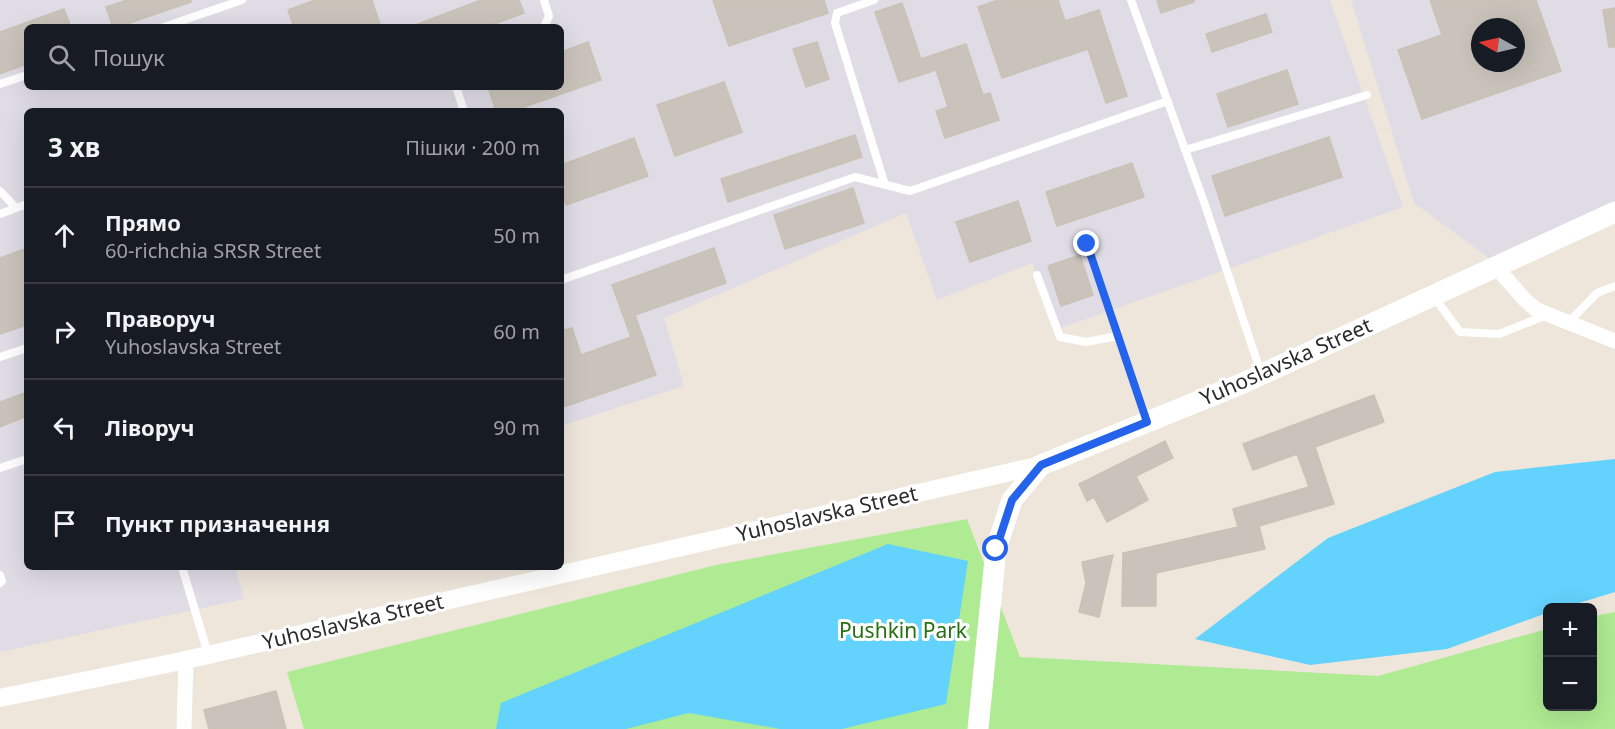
<!DOCTYPE html>
<html lang="uk">
<head>
<meta charset="utf-8">
<style>
	:root { --surface:#171b24; --page:#20242c; --text:#f1f3f6; --muted:#9ea1a6; --line:#363941 }
	body { margin:0; font-family:"Noto Sans",sans-serif; background:var(--page); color:var(--text) }
	.controls { position:absolute; right:18px; bottom:18px; display:grid; overflow:hidden; border-radius:9px; box-shadow:0 6px 24px #0002 }
	.controls button { width:54px; height:54px; display:grid; place-items:center; padding:0; border:0; border-bottom:2px solid var(--line); background:var(--surface); color:var(--text); font:30px sans-serif }
	.compass { position:absolute; left:1471px; top:18px; width:54px; height:54px; border-radius:50%; background:var(--surface); box-shadow:0 6px 24px #0002; rotate:278deg }
	.stop { position:absolute; width:18px; height:18px; margin:-14px; border:4px solid #2563eb; border-radius:50%; background:#fff }
	.stop.end { background:#2563eb; border-color:#fff; box-shadow:0 2px 6px #0008 }
	.list { margin:0; padding:0; list-style:none }
	h2 { display:flex; justify-content:space-between; align-items:center; height:78px; margin:0; padding:0 24px; font-size:26px }
	h2 small { font-size:20px; font-weight:400; color:var(--muted) }
	.list li { display:grid; grid-template-columns:39px 1fr auto; gap:18px; align-items:center; box-sizing:border-box; height:96px; padding:0 24px; border-top:2px solid var(--line) }
	.list b { display:block; font-size:22px; white-space:nowrap }
	.list p { margin:0; font-size:20px; white-space:nowrap; color:var(--muted) }
	.list em { font-size:20px; font-style:normal; color:var(--muted) }
	.icon { flex:none; width:33px; height:33px; fill:none; stroke:currentColor; stroke-width:2; stroke-linecap:round; stroke-linejoin:round }
	.map { position:relative; flex:none; width:1615px; height:729px; overflow:hidden }
	.search { position:absolute; background:var(--surface); box-shadow:0 6px 24px #0002; left:24px; top:24px; width:540px; height:66px; display:flex; align-items:center; gap:15px; box-sizing:border-box; padding:0 21px; border-radius:9px; color:var(--muted); font-size:22px }
	.panel { position:absolute; background:var(--surface); box-shadow:0 6px 24px #0002; left:24px; top:108px; width:540px; height:462px; border-radius:9px }
	.map>svg:first-child { display:block }
</style>
</head>
<body>
<div class="map">
<svg width="1615" height="729" viewBox="0 0 1615 729">
	<rect width="100%" height="100%" fill="#eee6db"/>
	<path fill="#dfdce6" fill-rule="evenodd" d="M0,0H1330L1403,207L1058,329L1032,263L937,300L906,213L664,318L684,386L561,426V111H27V567H235L244,599L0,652ZM27,27H561V87H27Z
		M1351,0H1615V205L1493,261L1414,203ZM1480,27H1516V63H1480Z"/>
	<path fill="#afeb92" d="M967,519L1020,657L1378,676L1547,629L1548,706H1592L1593,616L1615,612V729H304L287,672L716,565Z"/>
	<path fill="#63d2fc" d="M1615,459V592L1566,607L1548,608L1547,613L1447,649L1310,665L1195,639L1328,538L1495,472Z
		M888,544L968,561L946,704L842,729H780L689,713L626,729H496L501,703Z"/>
	<path fill="#c9c3bb" stroke="#cac2b4" stroke-width="1.5" fill-rule="evenodd" d="M127,0H191V2L118,27H113L106,7Z
		M315,0H372L381,27H294L288,10Z
		M481,0H519L524,13L486,27H410Z
		M713,0H824L828,13L729,46Z
		M998,0H1058L1065,21L1099,10L1127,96L1106,103L1088,49L1002,78L978,7Z
		M1157,0H1194V2L1161,13Z
		M1430,0H1536L1561,71L1422,119L1398,50L1442,35ZM1480,27H1516V63H1480Z
		M902,3L921,59L966,44L983,95L990,93L999,120L945,138L936,111L948,107L936,70L899,82L875,12Z
		M1615,8V47H1609L1603,10Z
		M64,9L71,27H27V64L0,74V32Z
		M1266,14L1272,32L1212,52L1206,34Z
		M588,42L601,80L513,111H496L488,87H561V52Z
		M817,42L829,79L806,87L793,49Z
		M1287,70L1298,104L1228,127L1217,94Z
		M724,82L742,132L675,156L657,105Z
		M855,135L862,157L728,202L721,179Z
		M1329,137L1342,177L1225,216L1212,176Z
		M634,138L648,176L566,205L561,191V165Z
		M1132,163L1144,197L1057,226L1046,192Z
		M853,188L864,223L785,249L774,215Z
		M1018,201L1031,241L970,262L956,222Z
		M27,248V325L0,334V258Z
		M714,248L726,283L635,315L656,375L561,408V331L572,328L581,355L631,337L612,285Z
		M1080,255L1093,295L1061,306L1048,266Z
		M27,392V416L0,427V402Z
		M1374,395L1384,422L1315,447L1334,504L1259,526L1265,549L1156,573V606H1122L1123,553L1238,527L1233,509L1309,487L1297,454L1253,470L1243,444Z
		M1165,441L1173,458L1136,476L1148,500L1107,522L1094,497L1087,501L1079,484Z
		M1113,555L1099,617L1079,612L1086,583L1082,562Z
		M276,691L286,729H209L204,710Z"/>
	<g fill="none" stroke-linecap="round" stroke-linejoin="round">
		<path stroke="#fff" stroke-width="8" d="M544,0L549,16L544,27
			M874,0L837,13L835,23L885,185
			M1131,0L1204,202L1261,373
			M164,27L242,0
			M0,84L27,75
			M456,87L464,111
			M1185,150L1367,95
			M0,191L16,208
			M0,214L27,204
			M1087,244L1147,421
			M1037,275L1060,337L1086,342L1118,336
			M561,280L855,177L910,191L1168,101
			M1434,297L1460,332L1499,334L1547,315
			M1568,323L1597,293L1615,286
			M0,357L27,348
			M0,468L27,459
			M182,567L208,654
			M0,575L2,581L0,583"/>
		<path stroke="#fff" stroke-width="15" d="M1496,267L1525,300L1537,310L1615,341
			M184,729L186,660"/>
		<path stroke="#fff" stroke-width="18" d="M0,698L186,660L1041,465"/>
		<path stroke="#fff" stroke-width="21" d="M978,729L996,549L1012,500L1041,465L1241,384L1615,212"/>
	</g>
	<g fill="none" stroke-linecap="round" stroke-linejoin="round">
		<path stroke="#2563eb" stroke-width="8" d="M996,549L1012,500L1041,465L1147,422L1087,244"/>
	</g>
	<g text-anchor="middle" stroke-width="6" stroke-linejoin="round" paint-order="stroke">
		<g font-size="21" fill="#2b2b2b" stroke="#fff">
			<text transform="translate(1286 362) rotate(-24)" y="7">Yuhoslavska Street</text>
			<text transform="translate(827 514) rotate(-13)" y="7">Yuhoslavska Street</text>
			<text transform="translate(353 622) rotate(-13)" y="7">Yuhoslavska Street</text>
		</g>
		<g font-size="21" fill="#257012" stroke="#fff">
			<text x="903" y="638">Pushkin Park</text>
		</g>
	</g>
</svg>
<div class="controls">
<button>+</button>
<button>−</button>
</div>
<svg class="compass" viewBox="-18 -18 36 36"><path d="M0-13l5 13h-10z" fill="#e53935"/><path d="M0 13l5-13h-10z" fill="#9ea1a6"/></svg>
<div class="stop" style="left:996px;top:549px"></div>
<div class="stop end" style="left:1087px;top:244px"></div>
<div class="search"><svg class="icon" aria-label="search" viewBox="0 0 24 24"><circle cx="10" cy="10" r="6"/><path d="M15 15l6 6"/></svg>Пошук</div>
<section class="panel">
<h2>3 хв<small>Пішки · 200 m</small></h2>
<ul class="list">
<li><svg class="icon" aria-label="ahead" viewBox="0 0 24 24"><path d="M12 20V5M6 11l6-6 6 6"/></svg><div><b>Прямо</b><p>60-richchia SRSR Street</p></div><em>50 m</em></li>
<li><svg class="icon" aria-label="right" viewBox="0 0 24 24"><path d="M7 20v-9h11M14 6l5 5-5 5"/></svg><div><b>Праворуч</b><p>Yuhoslavska Street</p></div><em>60 m</em></li>
<li><svg class="icon" aria-label="left" viewBox="0 0 24 24"><path d="M17 20v-9H6M10 6l-5 5 5 5"/></svg><div><b>Ліворуч</b></div><em>90 m</em></li>
<li><svg class="icon" aria-label="arrive" viewBox="0 0 24 24"><path d="M6 21V4h12l-3 4 3 4H6"/></svg><div><b>Пункт призначення</b></div></li>
</ul>
</section>
</div>
</body>
</html>
